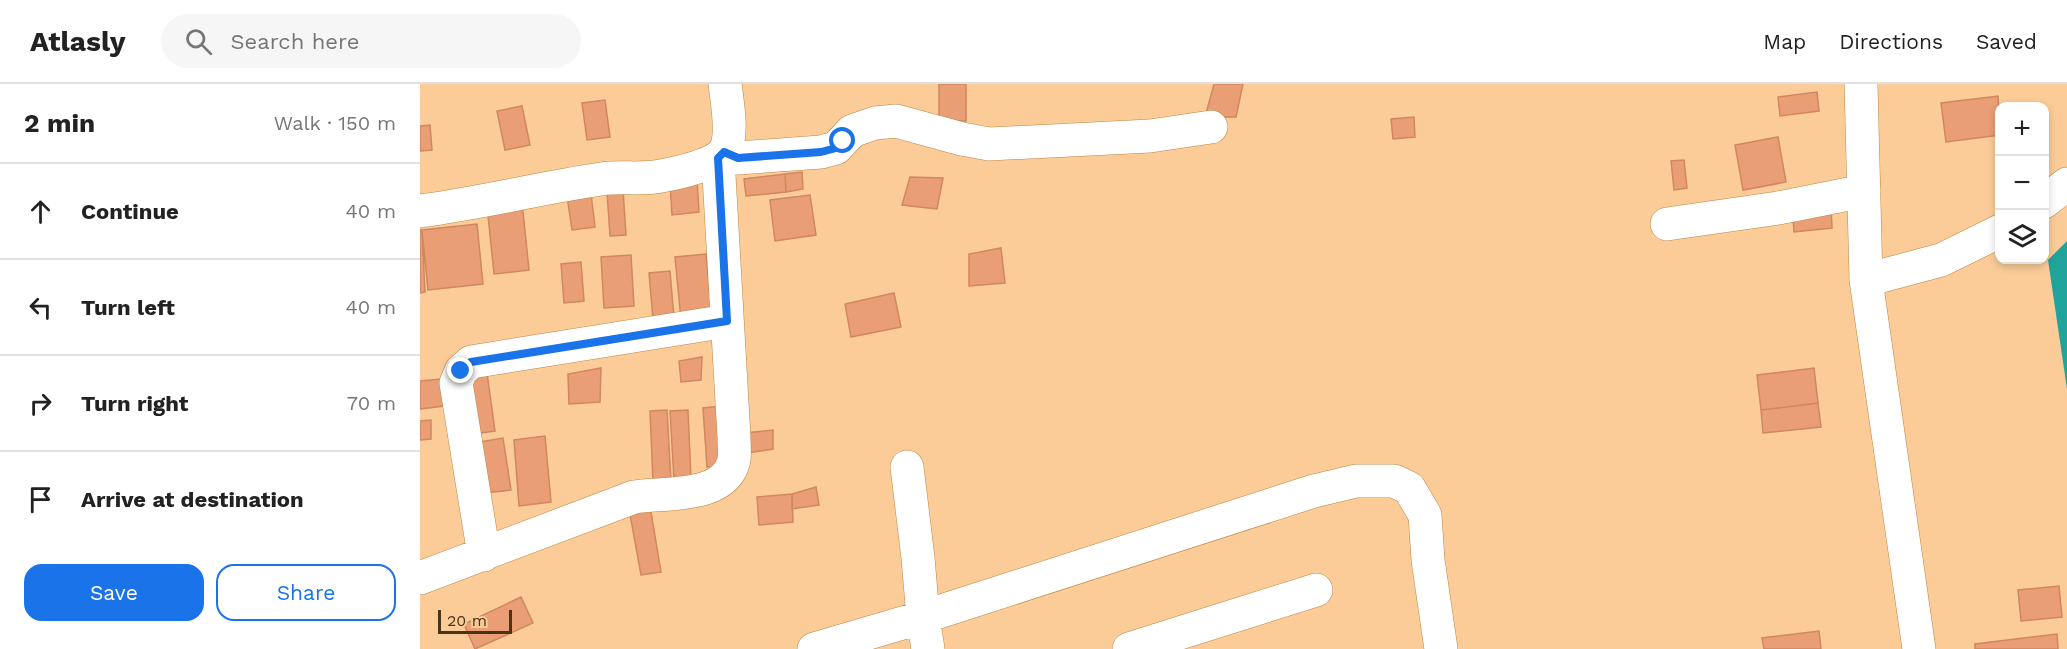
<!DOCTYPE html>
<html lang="en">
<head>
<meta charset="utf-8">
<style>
	:root { --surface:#fff; --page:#f6f6f6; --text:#222; --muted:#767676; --line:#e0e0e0; --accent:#1a73e8 }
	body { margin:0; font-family:"Work Sans",sans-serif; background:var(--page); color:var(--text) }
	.controls { position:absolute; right:18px; top:18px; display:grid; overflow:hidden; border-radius:12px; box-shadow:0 3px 9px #0003 }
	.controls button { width:54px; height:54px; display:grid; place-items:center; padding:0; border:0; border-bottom:2px solid var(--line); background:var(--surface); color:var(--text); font:30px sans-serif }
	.scale { position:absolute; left:18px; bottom:15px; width:74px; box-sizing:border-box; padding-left:6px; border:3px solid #4a3317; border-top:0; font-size:16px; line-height:21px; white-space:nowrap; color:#4a3317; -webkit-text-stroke:4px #fbcc98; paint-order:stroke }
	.stop { position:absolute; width:18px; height:18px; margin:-14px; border:4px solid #1a73e8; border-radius:50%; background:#fff }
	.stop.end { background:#1a73e8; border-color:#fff; box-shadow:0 2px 6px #0008 }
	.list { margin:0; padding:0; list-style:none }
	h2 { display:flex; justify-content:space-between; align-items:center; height:78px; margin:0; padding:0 24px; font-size:26px }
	h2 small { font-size:20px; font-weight:400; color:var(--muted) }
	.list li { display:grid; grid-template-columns:39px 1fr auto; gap:18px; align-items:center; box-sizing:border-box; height:96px; padding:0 24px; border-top:2px solid var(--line) }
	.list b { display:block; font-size:22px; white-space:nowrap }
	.list em { font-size:20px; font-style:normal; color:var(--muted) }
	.actions { display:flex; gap:12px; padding:18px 24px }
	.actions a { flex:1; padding:14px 0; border:2px solid var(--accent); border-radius:18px; text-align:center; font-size:21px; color:var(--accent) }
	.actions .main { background:var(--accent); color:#fff }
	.icon { flex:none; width:33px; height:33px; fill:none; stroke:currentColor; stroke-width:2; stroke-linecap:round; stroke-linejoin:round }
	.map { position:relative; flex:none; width:1647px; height:565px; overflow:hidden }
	header { display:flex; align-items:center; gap:36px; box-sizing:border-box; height:84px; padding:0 30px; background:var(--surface); border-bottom:2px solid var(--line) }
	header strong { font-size:28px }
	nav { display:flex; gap:33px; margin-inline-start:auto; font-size:21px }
	.search { width:420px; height:54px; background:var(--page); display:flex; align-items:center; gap:15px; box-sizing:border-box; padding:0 21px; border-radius:33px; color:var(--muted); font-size:22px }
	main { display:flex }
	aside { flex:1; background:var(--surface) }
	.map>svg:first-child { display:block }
</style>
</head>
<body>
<header>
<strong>Atlasly</strong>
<div class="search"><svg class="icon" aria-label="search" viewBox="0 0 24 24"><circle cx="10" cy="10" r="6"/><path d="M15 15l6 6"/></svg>Search here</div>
<nav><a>Map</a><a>Directions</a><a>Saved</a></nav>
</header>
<main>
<aside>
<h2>2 min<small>Walk · 150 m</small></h2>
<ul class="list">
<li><svg class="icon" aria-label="ahead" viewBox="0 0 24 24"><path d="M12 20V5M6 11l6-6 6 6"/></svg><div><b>Continue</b></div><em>40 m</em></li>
<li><svg class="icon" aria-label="left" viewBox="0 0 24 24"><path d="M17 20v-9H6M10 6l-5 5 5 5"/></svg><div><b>Turn left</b></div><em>40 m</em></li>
<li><svg class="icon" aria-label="right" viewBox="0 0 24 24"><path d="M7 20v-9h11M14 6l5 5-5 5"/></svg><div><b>Turn right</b></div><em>70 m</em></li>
<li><svg class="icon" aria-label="arrive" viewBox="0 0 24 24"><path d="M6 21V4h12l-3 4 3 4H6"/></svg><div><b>Arrive at destination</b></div></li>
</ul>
<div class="actions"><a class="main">Save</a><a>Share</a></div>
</aside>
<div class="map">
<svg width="1647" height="565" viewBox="0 0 1647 565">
	<rect width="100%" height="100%" fill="#fbcc98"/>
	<path fill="#20a39b" d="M1647,157V305L1628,176Z"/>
	<path fill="#ea9e75" stroke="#d1875f" stroke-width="1.5" d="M519,0H546V37H519Z
		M794,0H823L816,33H785Z
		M1397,8L1399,27L1360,32L1358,13Z
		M1578,12L1580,51L1526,58L1521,19Z
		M185,16L190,53L167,56L162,19Z
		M102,22L110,61L85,66L77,27Z
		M994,33L995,53L973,55L971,35Z
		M10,41L12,66L0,67V42Z
		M1358,53L1366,98L1323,106L1315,61Z
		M1264,76L1267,104L1254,106L1251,77Z
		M382,88L383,105L366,108L365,90Z
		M365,90L366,108L326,112L324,95Z
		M490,93L523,94L517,125L482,121Z
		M277,95L279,128L252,131L250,98Z
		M170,101L175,143L152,146L146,105Z
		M203,105L206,151L190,152L187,107Z
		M390,111L396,151L355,157L350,116Z
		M102,118L109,186L74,190L67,122Z
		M1411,123L1412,144L1374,148L1373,134Z
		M57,140L63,200L8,206L2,146Z
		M0,146H2L5,208L0,209Z
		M581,164L585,199L549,202V170Z
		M286,170L292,233L261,236L255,173Z
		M211,171L214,222L184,224L181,173Z
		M161,178L164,217L144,219L141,180Z
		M250,187L254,234L233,236L229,189Z
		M474,209L481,243L431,253L425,220Z
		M282,273L281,296L261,298L259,277Z
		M181,284L180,318L149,320L148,290Z
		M1394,284L1398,319L1341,326L1337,291Z
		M67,289L75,347L53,350L46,292Z
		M21,295L24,322L0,325V297Z
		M1398,319L1401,343L1343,349L1341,326Z
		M302,322L306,382L287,383L283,324Z
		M247,326L251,397L233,398L230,327Z
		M268,326L271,395L254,396L250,327Z
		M11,336V355L0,356V337Z
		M353,346V365L327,369L325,349Z
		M125,352L131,418L99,422L94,356Z
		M83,354L91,406L66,409L59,358Z
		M396,403L399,421L372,425V410Z
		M372,410L373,438L339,441L337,413Z
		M230,422L241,488L221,491L209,425Z
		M1639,502L1642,533L1601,537L1598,506Z
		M101,513L113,539L55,565L44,540Z
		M1399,547L1401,565H1344L1342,554Z
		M1637,550L1638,565H1555V560Z"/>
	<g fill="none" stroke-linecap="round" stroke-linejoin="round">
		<defs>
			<path id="minor" d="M1441,0L1446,196L1499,565
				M304,68L318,74L401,68L416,64L432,47L455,39L476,37L542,55L569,60L730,52L791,43
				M1624,118L1647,100
				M0,127C61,119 120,104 181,95C201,92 221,96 241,92C257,89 295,81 304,68C314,53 307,17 305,0
				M1247,140L1358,124L1444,107
				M1446,196L1521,176L1580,147
				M487,383L498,474L503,533L508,565
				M64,471L36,299L41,287L51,278L307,237
				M0,494L214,413C243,408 305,416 314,376C315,369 314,360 314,353L298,74
				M394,565L503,533L894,407L936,397H974L989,404L1005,431L1008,476L1021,565
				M709,565L896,506"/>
		</defs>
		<use href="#minor" stroke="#bd8644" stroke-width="34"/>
		<use href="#minor" stroke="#fff" stroke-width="33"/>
	</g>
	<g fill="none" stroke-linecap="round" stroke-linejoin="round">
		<path stroke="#1a73e8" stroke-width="8" d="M41,287L51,278L307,237L298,74L304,68L318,74L401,68L416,64L423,57"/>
	</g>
</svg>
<div class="controls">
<button>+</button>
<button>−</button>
<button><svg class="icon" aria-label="layers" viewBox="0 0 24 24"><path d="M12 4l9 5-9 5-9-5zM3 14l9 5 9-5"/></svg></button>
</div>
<div class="scale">20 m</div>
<div class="stop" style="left:423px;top:57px"></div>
<div class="stop end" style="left:41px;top:287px"></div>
</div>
</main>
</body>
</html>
